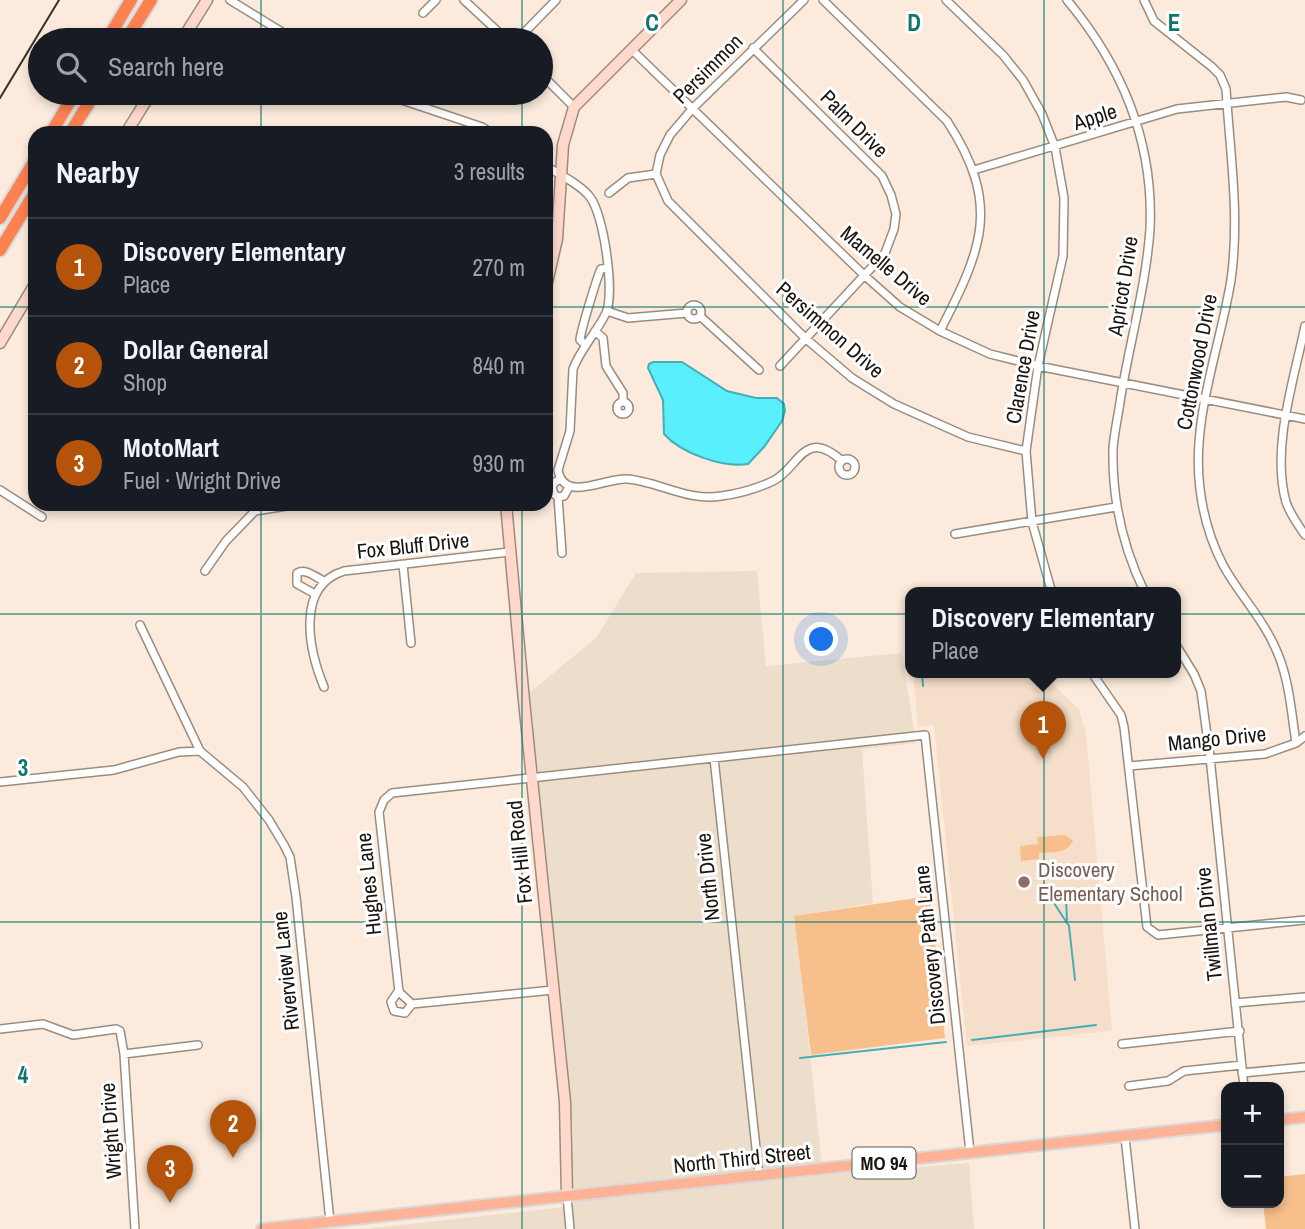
<!DOCTYPE html>
<html lang="en">
<head>
<meta charset="utf-8">
<style>
	:root { --surface:#171b24; --page:#20242c; --text:#f1f3f6; --muted:#9ea1a6; --line:#363941; --accent:#b45309 }
	body { margin:0; font-family:"Archivo Narrow",sans-serif; background:var(--page); color:var(--text) }
	.controls { position:absolute; right:21px; bottom:21px; display:grid; overflow:hidden; border-radius:14px; box-shadow:0 4px 10px #0003 }
	.controls button { width:63px; height:63px; display:grid; place-items:center; padding:0; border:0; border-bottom:2px solid var(--line); background:var(--surface); color:var(--text); font:35px sans-serif }
	.you { position:absolute; left:822px; top:640px; width:24px; height:24px; margin:-18px; border:5px solid #fff; border-radius:50%; background:#1a73e8; box-shadow:0 0 0 10px #1a73e833 }
	.badge { display:grid; place-items:center; width:46px; height:46px; border-radius:50%; background:var(--accent); color:#fff; font-size:23px; font-weight:700 }
	.pin { position:absolute; translate:-50% -58px; filter:drop-shadow(0 2px 4px #0008) }
	.pin::after { content:''; position:absolute; top:37px; width:24px; height:21px; background:inherit; clip-path:polygon(0 0,100% 0,50% 100%) }
	.popup { position:absolute; left:905px; top:587px; width:276px; height:91px; box-sizing:border-box; display:grid; place-content:center; border-radius:14px; background:var(--surface); filter:drop-shadow(0 2px 5px #0005); font-size:23px; white-space:nowrap; color:var(--muted) }
	.popup b { font-size:26px; color:var(--text) }
	.popup::after { content:''; position:absolute; left:50%; top:100%; margin-left:-14px; border:14px solid transparent; border-top-color:var(--surface) }
	.list { margin:0; padding:0; list-style:none }
	h2 { display:flex; justify-content:space-between; align-items:center; height:91px; margin:0; padding:0 28px; font-size:30px }
	h2 small { font-size:23px; font-weight:400; color:var(--muted) }
	.list li { display:grid; grid-template-columns:46px 1fr auto; gap:21px; align-items:center; box-sizing:border-box; height:98px; padding:0 28px; border-top:2px solid var(--line) }
	.list b { display:block; font-size:26px; white-space:nowrap }
	.list p { margin:0; font-size:23px; white-space:nowrap; color:var(--muted) }
	.list em { font-size:23px; font-style:normal; color:var(--muted) }
	.icon { flex:none; width:38px; height:38px; fill:none; stroke:currentColor; stroke-width:2; stroke-linecap:round; stroke-linejoin:round }
	.map { position:relative; flex:none; width:1305px; height:1229px; overflow:hidden }
	.search { position:absolute; background:var(--surface); box-shadow:0 4px 10px #0003; left:28px; top:28px; width:525px; height:77px; display:flex; align-items:center; gap:18px; box-sizing:border-box; padding:0 24px; border-radius:38px; color:var(--muted); font-size:26px }
	.panel { position:absolute; background:var(--surface); box-shadow:0 4px 10px #0003; left:28px; top:126px; width:525px; height:385px; border-radius:21px }
	.map>svg:first-child { display:block }
</style>
</head>
<body>
<div class="map">
<svg width="1305" height="1229" viewBox="0 0 1305 1229">
	<rect width="100%" height="100%" fill="#fcebdc"/>
	<path fill="#eddecb" d="M757,571L766,666L902,653L916,743L862,749L873,903L795,916L823,1175L969,1163L974,1229H364L574,1206L571,1168L573,1131L529,693L596,638L636,573Z"/>
	<path fill="#f5deca" d="M913,673H1041L1079,709L1086,733L1112,1031L967,1046L934,725L918,727Z"/>
	<path fill="#f7bf8b" d="M1064,835L1073,840C1068,854 1053,852 1039,853V859L1021,861L1020,846L1038,844L1037,837Z
		M930,896L945,1038L811,1055L794,916Z
		M1305,1174V1229H1266L1263,1203H1279V1177Z"/>
	<path fill="#59effc" stroke="#46adb5" stroke-width="2" d="M653,362H682L727,391L756,398H777L784,404L785,411L782,421L764,447L748,464C722,468 681,453 664,434L663,400L648,368L649,364Z"/>
	<g fill="none" stroke-linecap="round" stroke-linejoin="round">
		<path stroke="#46adb5" stroke-width="2" d="M922,673L923,686
			M1066,900L1067,920
			M1054,903L1069,926L1075,980
			M972,1040L1096,1025
			M800,1058L946,1042"/>
		<defs>
			<path id="street" d="M230,0L295,40
				M464,0L507,40
				M823,0L947,121C1002,205 982,249 940,331
				M946,0L1003,55L1023,80L1042,114L1055,147L1064,198L1063,256L1038,366L1026,451L1032,522L1052,593
				M1067,0C1122,66 1154,142 1150,229C1146,287 1129,344 1120,402C1118,417 1114,433 1113,449C1112,499 1123,548 1145,593
				M1144,0L1154,21L1212,67L1220,75L1226,89C1230,153 1240,216 1231,280C1220,348 1191,419 1200,489C1203,514 1211,542 1223,565C1238,593 1261,616 1274,645C1289,675 1291,710 1296,743
				M423,13L436,0
				M517,40L556,0
				M753,48L882,176L891,195L896,214L894,229L885,253L780,366
				M632,50L865,276L900,307L940,331L990,354L1038,366L1305,419
				M541,74L574,107
				M381,93L482,127L491,133
				M546,166C560,175 580,184 590,197C604,215 615,293 606,313C597,332 581,348 573,369L570,431L558,470C564,504 606,477 627,479C657,481 689,502 721,496C737,494 758,488 773,481C799,469 803,426 842,461
				M974,170L1177,109L1286,97L1301,100
				M656,174L668,201L805,338L852,378L894,404L968,437L1026,451
				M656,174L660,155L670,135L693,108L804,0
				M609,193L628,178L656,174
				M687 312a7 7 0 1 1 14 0a7 7 0 1 1-14 0Z
				M607,311L628,318L687,313
				M700,316L759,370
				M1305,326C1294,380 1271,448 1286,502C1290,514 1298,525 1305,535
				M595,331L603,338L606,366L623,393V402
				M586,345L580,340C580,333 598,274 601,269L607,268
				M617 408a6 6 0 1 1 12 0a6 6 0 1 1-12 0Z
				M839 467a8 8 0 1 1 16 0a8 8 0 1 1-16 0Z
				M561,479L555,482L552,487L554,494L558,497L564,496L569,487
				M0,490L42,517
				M558,497L562,553
				M955,534L1116,507
				M403,565L411,643
				M205,571L226,541L255,511L299,504
				M315,594L297,584V573C306,568 315,577 324,581
				M140,625L200,751L243,787L269,820L284,845L290,857L296,897L330,1221
				M1176,645L1194,674L1201,691L1210,757L1244,1087
				M1092,673L1121,715L1124,727L1147,927L1158,935L1305,920
				M324,687C309,651 295,586 344,571L509,552
				M714,758L759,1176
				M1129,766L1265,754L1296,743L1305,736
				M0,782L114,770L179,752L200,751
				M399,990L391,1002L394,1011L405,1013L412,1004
				M553,990L412,1004L399,992L379,812L384,800L392,793L925,735L970,1152
				M1235,1003L1305,997
				M0,1029L43,1024L73,1035L116,1029L120,1031L124,1054L135,1229
				M1122,1044L1240,1031
				M124,1054L198,1045
				M1242,1073L1305,1067
				M1129,1086L1168,1081L1184,1071L1242,1065
				M1125,1137L1135,1229
				M567,1196L570,1229"/>
			<path id="secondary" d="M182,40L207,0
				M126,133L151,93
				M546,287L557,239L563,145L574,107L681,0
				M0,343L35,284
				M506,504L524,701L565,1102L567,1196"/>
			<path id="primary" d="M1279,1120L1305,1117
				M262,1229L1226,1125"/>
			<path id="highway" d="M107,40L131,0
				M126,40L151,0
				M51,133L75,93
				M70,133L95,93
				M0,218L35,160
				M0,250L35,192"/>
		</defs>
		<use href="#street" stroke="#9b8c7e" stroke-width="10"/>
		<use href="#secondary" stroke="#9b8c7e" stroke-width="13"/>
		<use href="#primary" stroke="#dad9d9" stroke-width="14"/>
		<use href="#highway" stroke="#dad9d9" stroke-width="16"/>
		<use href="#street" stroke="#fff" stroke-width="7"/>
		<use href="#secondary" stroke="#fed9cb" stroke-width="10"/>
		<use href="#primary" stroke="#feb397" stroke-width="10"/>
		<use href="#highway" stroke="#fd8151" stroke-width="12"/>
		<path stroke="#37312a" stroke-width="2" d="M0,98L59,0"/>
	</g>
	<path fill="none" stroke="#0f766e" stroke-width="2" stroke-opacity="0.55" d="M261,0V40M522,0V40M783,0V1229M1044,0V1229M261,93V133M522,93V133M0,307H35M546,307H1305M261,504V1229M522,504V1229M0,614H1305M0,922H1305"/>
	<circle fill="#8d6e63" stroke="#fff" stroke-width="2.5" cx="1024" cy="882" r="7"/>
	<g text-anchor="middle" stroke-width="6" stroke-linejoin="round" paint-order="stroke">
		<rect fill="#fff" stroke="#5e5a57" stroke-width="2" x="852.5" y="1147.5" width="63" height="31" rx="5"/>
		<g font-size="19" font-weight="bold" fill="#19140f">
			<text x="884" y="1170">MO 94</text>
		</g>
		<g font-size="21" fill="#19140f" stroke="#fff">
			<text transform="translate(708 69) rotate(-45)" y="7">Persimmon</text>
			<text transform="translate(1095 117) rotate(-17)" y="7">Apple</text>
			<text transform="translate(854 124) rotate(45)" y="7">Palm Drive</text>
			<text transform="translate(886 266) rotate(40)" y="7">Mamelle Drive</text>
			<text transform="translate(1123 286) rotate(-81)" y="7">Apricot Drive</text>
			<text transform="translate(830 330) rotate(41)" y="7">Persimmon Drive</text>
			<text transform="translate(1197 362) rotate(-79)" y="7">Cottonwood Drive</text>
			<text transform="translate(1023 367) rotate(-80)" y="7">Clarence Drive</text>
			<text transform="translate(413 546) rotate(-6)" y="7">Fox Bluff Drive</text>
			<text transform="translate(1217 739) rotate(-6)" y="7">Mango Drive</text>
			<text transform="translate(520 852) rotate(-96)" y="7">Fox Hill Road</text>
			<text transform="translate(708 877) rotate(-96)" y="7">North Drive</text>
			<text transform="translate(369 884) rotate(-96)" y="7">Hughes Lane</text>
			<text transform="translate(1209 924) rotate(-96)" y="7">Twillman Drive</text>
			<text transform="translate(930 945) rotate(-96)" y="7">Discovery Path Lane</text>
			<text transform="translate(286 971) rotate(-96)" y="7">Riverview Lane</text>
			<text transform="translate(111 1131) rotate(-94)" y="7">Wright Drive</text>
			<text transform="translate(742 1159) rotate(-6)" y="7">North Third Street</text>
		</g>
		<g font-size="21" fill="#785e54" stroke="#fff" text-anchor="start">
			<text x="1038" y="877">Discovery<tspan x="1038" dy="24">Elementary School</tspan></text>
		</g>
	</g>
	<g font-size="23" text-anchor="middle" font-weight="bold" fill="#0f766e" stroke="#fff" stroke-width="6" stroke-linejoin="round" paint-order="stroke">
		<text x="652" y="31">C</text>
		<text x="914" y="31">D</text>
		<text x="1174" y="31">E</text>
		<text x="23" y="776">3</text>
		<text x="23" y="1083">4</text>
	</g>
</svg>
<div class="controls">
<button>+</button>
<button>−</button>
</div>
<div class="you"></div>
<div class="pin badge" style="left:1043px;top:759px">1</div>
<div class="popup"><b>Discovery Elementary</b>Place</div>
<div class="pin badge" style="left:233px;top:1158px">2</div>
<div class="pin badge" style="left:170px;top:1203px">3</div>
<div class="search"><svg class="icon" aria-label="search" viewBox="0 0 24 24"><circle cx="10" cy="10" r="6"/><path d="M15 15l6 6"/></svg>Search here</div>
<section class="panel">
<h2>Nearby<small>3 results</small></h2>
<ul class="list">
<li><span class="badge">1</span><div><b>Discovery Elementary</b><p>Place</p></div><em>270 m</em></li>
<li><span class="badge">2</span><div><b>Dollar General</b><p>Shop</p></div><em>840 m</em></li>
<li><span class="badge">3</span><div><b>MotoMart</b><p>Fuel · Wright Drive</p></div><em>930 m</em></li>
</ul>
</section>
</div>
</body>
</html>
